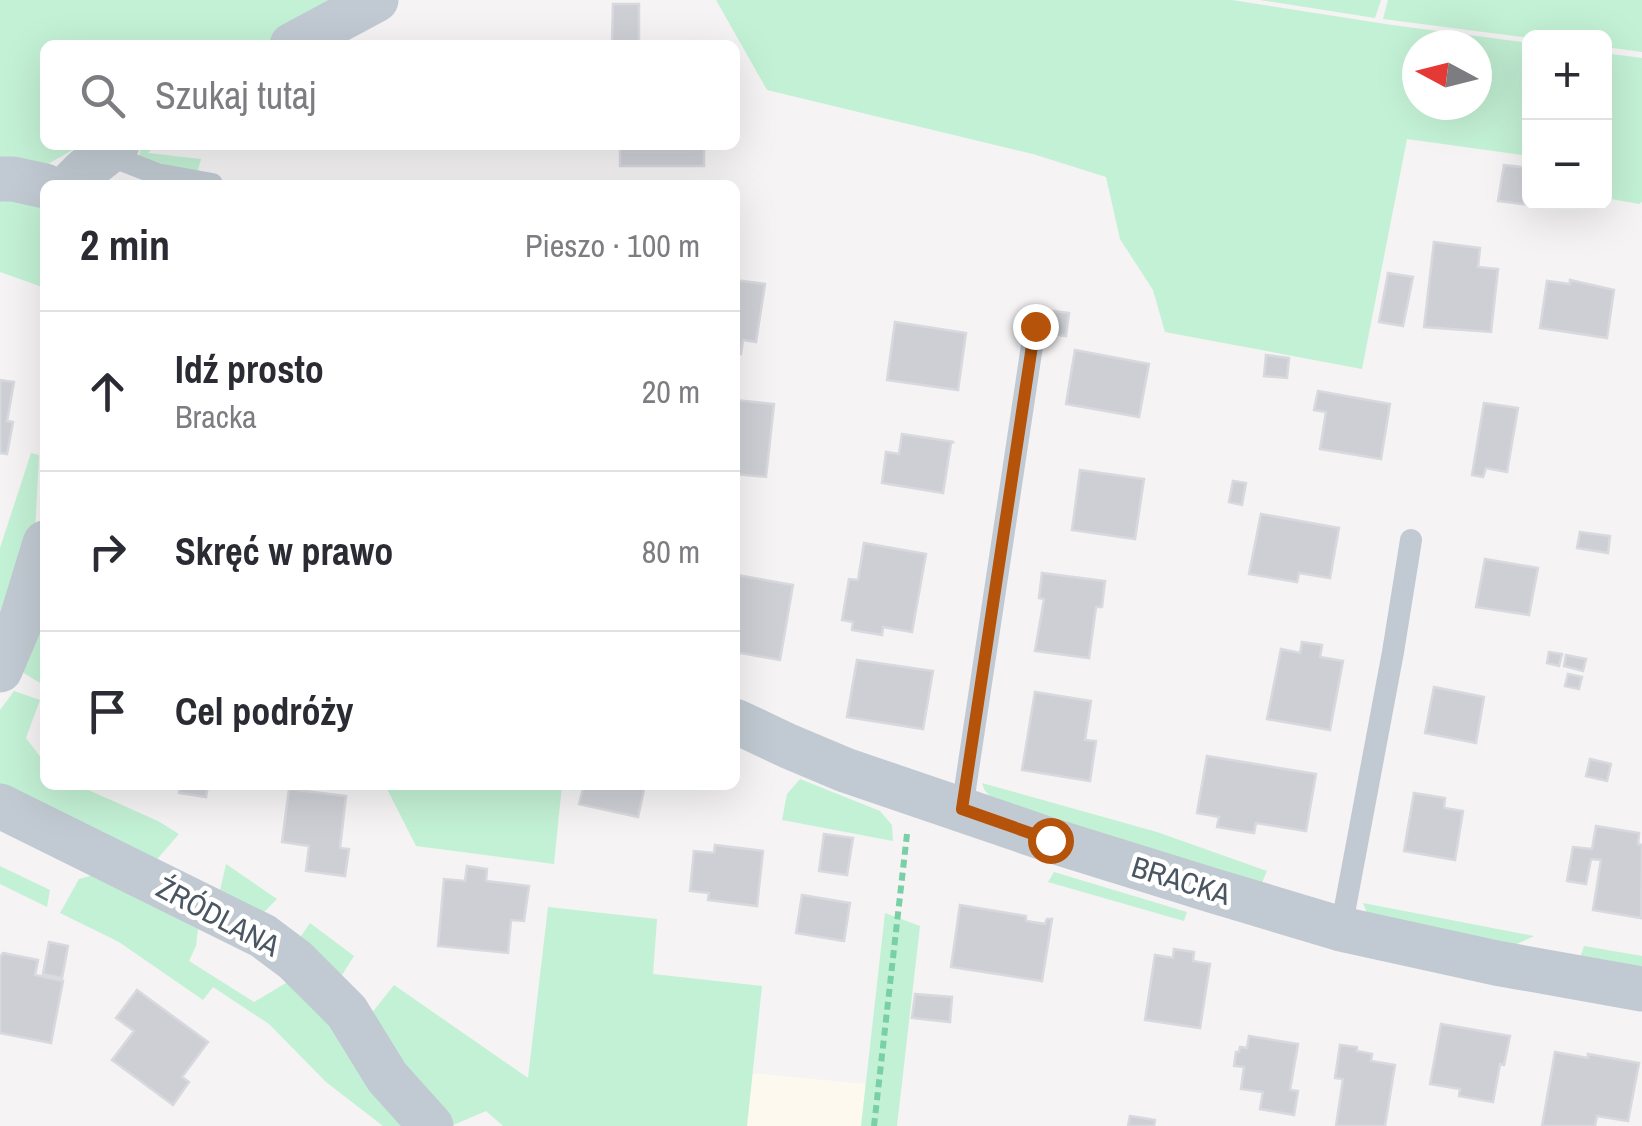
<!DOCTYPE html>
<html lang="pl">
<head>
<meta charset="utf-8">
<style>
	:root { --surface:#fff; --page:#f2f2f3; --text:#2b2b33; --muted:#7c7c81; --line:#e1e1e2 }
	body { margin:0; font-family:"Archivo Narrow",sans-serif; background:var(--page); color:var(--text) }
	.controls { position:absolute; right:30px; top:30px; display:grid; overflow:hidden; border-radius:15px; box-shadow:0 10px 40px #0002 }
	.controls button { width:90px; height:90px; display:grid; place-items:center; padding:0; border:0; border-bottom:2px solid var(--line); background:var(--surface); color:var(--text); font:50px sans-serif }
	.compass { position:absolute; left:1402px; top:30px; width:90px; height:90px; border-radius:50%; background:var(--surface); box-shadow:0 10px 40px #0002; rotate:277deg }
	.stop { position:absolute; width:30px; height:30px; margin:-22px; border:8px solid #b45309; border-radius:50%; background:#fff }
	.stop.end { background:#b45309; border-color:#fff; box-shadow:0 2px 10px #0008 }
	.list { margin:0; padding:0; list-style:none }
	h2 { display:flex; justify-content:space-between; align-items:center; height:130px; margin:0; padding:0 40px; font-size:42px }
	h2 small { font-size:32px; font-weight:400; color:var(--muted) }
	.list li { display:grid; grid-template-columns:65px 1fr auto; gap:30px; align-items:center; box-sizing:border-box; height:160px; padding:0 40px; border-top:2px solid var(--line) }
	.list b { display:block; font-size:38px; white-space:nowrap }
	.list p { margin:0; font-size:32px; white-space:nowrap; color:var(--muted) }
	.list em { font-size:32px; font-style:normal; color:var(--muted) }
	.icon { flex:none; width:55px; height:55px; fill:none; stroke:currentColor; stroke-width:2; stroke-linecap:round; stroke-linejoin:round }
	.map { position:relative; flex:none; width:1642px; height:1126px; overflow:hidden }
	.search { position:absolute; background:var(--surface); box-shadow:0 10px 40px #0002; left:40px; top:40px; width:700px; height:110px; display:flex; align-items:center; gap:25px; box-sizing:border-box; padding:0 35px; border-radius:15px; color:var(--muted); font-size:38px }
	.panel { position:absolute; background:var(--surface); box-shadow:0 10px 40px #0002; left:40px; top:180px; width:700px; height:610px; border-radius:15px }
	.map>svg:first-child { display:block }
</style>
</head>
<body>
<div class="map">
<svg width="1642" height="1126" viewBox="0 0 1642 1126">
	<rect width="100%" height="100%" fill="#f5f3f3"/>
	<path fill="#fdf9ef" d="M752,1073L866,1084L861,1126H747Z"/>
	<path fill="#c3f1d5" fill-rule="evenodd" d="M0,0H349L263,45H45V145H81L48,164L0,166Z
		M716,0H1232L1392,25L1529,43V156L1407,139L1362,369L1165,332L1153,290L1120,239L1106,177L1033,154L767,90ZM1417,45H1477V105H1417Z
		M1260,0H1381L1375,18Z
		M1388,0H1642V52L1605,47L1604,38H1529L1383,19Z
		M1604,53L1642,58V202L1639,204L1605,198Z
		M141,145H156L148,153L201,159L197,174L139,157Z
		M0,191L45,206V288L0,272Z
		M31,453L39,455L35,532L0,642V548Z
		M45,601V686L22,672Z
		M14,691L40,700L26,738L45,763V785H77L158,821L179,834L152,865L0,787V710Z
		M800,779L880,811L892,825L893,841L782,820L787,794Z
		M982,783L1157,832L1267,871L1261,885L992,798L985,791Z
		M385,785H562L554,864L416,846Z
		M226,864L277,899L259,917L219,895Z
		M0,866L50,890L47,907L0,884Z
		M1054,872L1187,912L1184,921L1048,882Z
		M94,875L198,929L196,946L189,961L254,1002L291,980L336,1030L411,1126H383L326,1082L269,1024L213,987L203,1000L119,942L60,913L79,879Z
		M1363,903L1534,936L1515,945L1369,918Z
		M548,907L657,919L653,974L762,986L747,1126H503L486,1111L451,1126L422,1098L371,1014L394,985L528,1078Z
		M885,913L920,926L897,1126H861Z
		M310,923L354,956L337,983L299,939Z
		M1584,946L1642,956V971L1579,961Z"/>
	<path fill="#cdcfd5" stroke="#d7d9de" stroke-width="2.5" d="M613,4H639V42H612Z
		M620,145H704V166H620Z
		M1504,165L1530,168L1529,205L1498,201Z
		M1434,242L1480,248L1478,267L1498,269L1491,332L1424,327Z
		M1388,273L1413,277L1403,326L1379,322Z
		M735,280L765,284L756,342L743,340L741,354L735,353Z
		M1570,280L1614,290L1607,338L1540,328L1547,281L1570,284Z
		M1054,311L1069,313L1066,336L1051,334Z
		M895,322L966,333L958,390L887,380Z
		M1075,350L1149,364L1139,417L1066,404Z
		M1266,355L1289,358L1287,378L1264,376Z
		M0,380L14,382L7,421L13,422L7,454L0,453Z
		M1318,391L1390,404L1381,459L1320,449L1326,412L1314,410Z
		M735,400L774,404L766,477L735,474Z
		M1484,403L1518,408L1507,472L1486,468L1483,477L1472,475Z
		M902,434L954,442L951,443L943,493L882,483L886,452L899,454Z
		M1080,470L1144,479L1135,539L1072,530Z
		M1233,481L1246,483L1242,505L1229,502Z
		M1261,514L1339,528L1330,578L1299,573L1297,582L1249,574Z
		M1580,532L1610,536L1608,553L1577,548Z
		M864,543L926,554L912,632L883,627L882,635L852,630L853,622L842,620L849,579L858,580Z
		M1485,559L1538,568L1529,615L1476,607Z
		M1042,573L1105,581L1102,607H1096L1089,658L1035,651L1044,599L1039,598Z
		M737,575L793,585L780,660L735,652V590Z
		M1302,642L1322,645L1320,657L1343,661L1330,730L1267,719L1281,649L1300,653Z
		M1549,652L1562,654L1559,666L1547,663Z
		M1566,655L1586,659L1583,671L1564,666Z
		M857,660L933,671L923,729L847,717Z
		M1568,674L1582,677L1579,689L1565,686Z
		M1434,687L1484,697L1476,743L1425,733Z
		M1035,692L1091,701L1085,740L1096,741L1090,781L1022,770Z
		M1207,756L1316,774L1306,831L1256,823L1254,833L1217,827L1219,817L1197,813Z
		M1590,759L1611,764L1607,781L1586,776Z
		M180,785H208L206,797L179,793Z
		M584,785H645L638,817L579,804Z
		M289,789L346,796L340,848L349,849L345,876L306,871L309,846L282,842Z
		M1414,793L1445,798L1444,808L1463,811L1455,860L1404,851Z
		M1596,826L1639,833L1638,844L1642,845L1641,918L1593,910L1601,860L1591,859L1586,884L1567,881L1573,847L1592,849Z
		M824,834L853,838L847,875L819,871Z
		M715,845L763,851L757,906L708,900L709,893L690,891L694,851L714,853Z
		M467,866L487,869L486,881L529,886L524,921L511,920L508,953L438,946L444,879L465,881Z
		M802,895L850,903L844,941L796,933Z
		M960,905L1026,916V921L1045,924L1047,919H1052L1042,981L951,967Z
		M49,942L68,946L62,978L43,974Z
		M1174,949L1194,952L1193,961L1210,964L1200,1028L1145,1020L1155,955L1173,958Z
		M3,953L38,960L35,975L63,981L51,1043L0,1033V957Z
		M137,990L208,1042L182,1077L189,1082L173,1105L112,1060L134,1031L116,1018Z
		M915,994L952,997L950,1022L912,1018Z
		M1441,1024L1510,1036L1504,1065L1500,1064L1493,1102L1459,1096L1460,1089L1430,1084Z
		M1249,1036L1298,1044L1290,1090L1298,1091L1294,1115L1260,1109L1263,1092L1241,1089L1244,1067L1234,1066L1236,1052H1239L1240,1047L1247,1048Z
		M1340,1045L1357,1047V1051L1372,1054L1371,1061L1395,1065L1385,1126H1336L1343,1079L1335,1078Z
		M1555,1052L1588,1058V1054L1639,1063L1628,1121L1597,1116L1595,1126H1542Z
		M1130,1116L1155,1120L1154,1126H1128Z"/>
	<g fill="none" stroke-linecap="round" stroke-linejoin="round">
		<path stroke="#7ad0a6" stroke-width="6" stroke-dasharray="8 5" stroke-linecap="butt" d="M874,1126L907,834"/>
		<path stroke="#c1cad2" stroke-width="22" d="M106,154L157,174L212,184
			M962,809L1035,326
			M1341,929L1393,652L1411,540"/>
		<path stroke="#c1cad2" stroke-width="45" d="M292,45L376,0
			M0,179H13L45,186
			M70,185L85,170L117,145
			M0,670L22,618L45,543
			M735,721L788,746L845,770L1050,840L1211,890L1341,929L1496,963L1642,989
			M0,806L263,936L295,960L347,1012L387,1077L431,1126"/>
	</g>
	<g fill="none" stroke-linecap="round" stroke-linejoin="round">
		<path stroke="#b45309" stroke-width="12" d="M1035,326L962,809L1050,840"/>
	</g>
	<g text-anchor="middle" stroke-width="9" stroke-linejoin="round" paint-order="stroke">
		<g font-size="30" fill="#4a5661" stroke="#fff">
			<text transform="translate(1181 881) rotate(17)" y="10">BRACKA</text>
			<text transform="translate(218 917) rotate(28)" y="10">ŹRÓDLANA</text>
		</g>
	</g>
</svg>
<div class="controls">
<button>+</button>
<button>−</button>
</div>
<svg class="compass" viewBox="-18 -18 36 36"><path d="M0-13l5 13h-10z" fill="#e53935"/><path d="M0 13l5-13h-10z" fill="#7c7c81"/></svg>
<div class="stop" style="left:1050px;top:840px"></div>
<div class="stop end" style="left:1035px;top:326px"></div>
<div class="search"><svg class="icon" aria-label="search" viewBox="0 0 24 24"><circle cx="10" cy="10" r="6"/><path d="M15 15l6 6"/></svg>Szukaj tutaj</div>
<section class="panel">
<h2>2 min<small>Pieszo · 100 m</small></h2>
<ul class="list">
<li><svg class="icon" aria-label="ahead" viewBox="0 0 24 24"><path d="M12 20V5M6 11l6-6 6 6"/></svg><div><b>Idź prosto</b><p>Bracka</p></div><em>20 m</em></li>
<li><svg class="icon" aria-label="right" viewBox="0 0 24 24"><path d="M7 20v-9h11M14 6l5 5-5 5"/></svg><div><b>Skręć w prawo</b></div><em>80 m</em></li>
<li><svg class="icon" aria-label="arrive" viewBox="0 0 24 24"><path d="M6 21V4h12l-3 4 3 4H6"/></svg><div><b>Cel podróży</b></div></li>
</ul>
</section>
</div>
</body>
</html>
